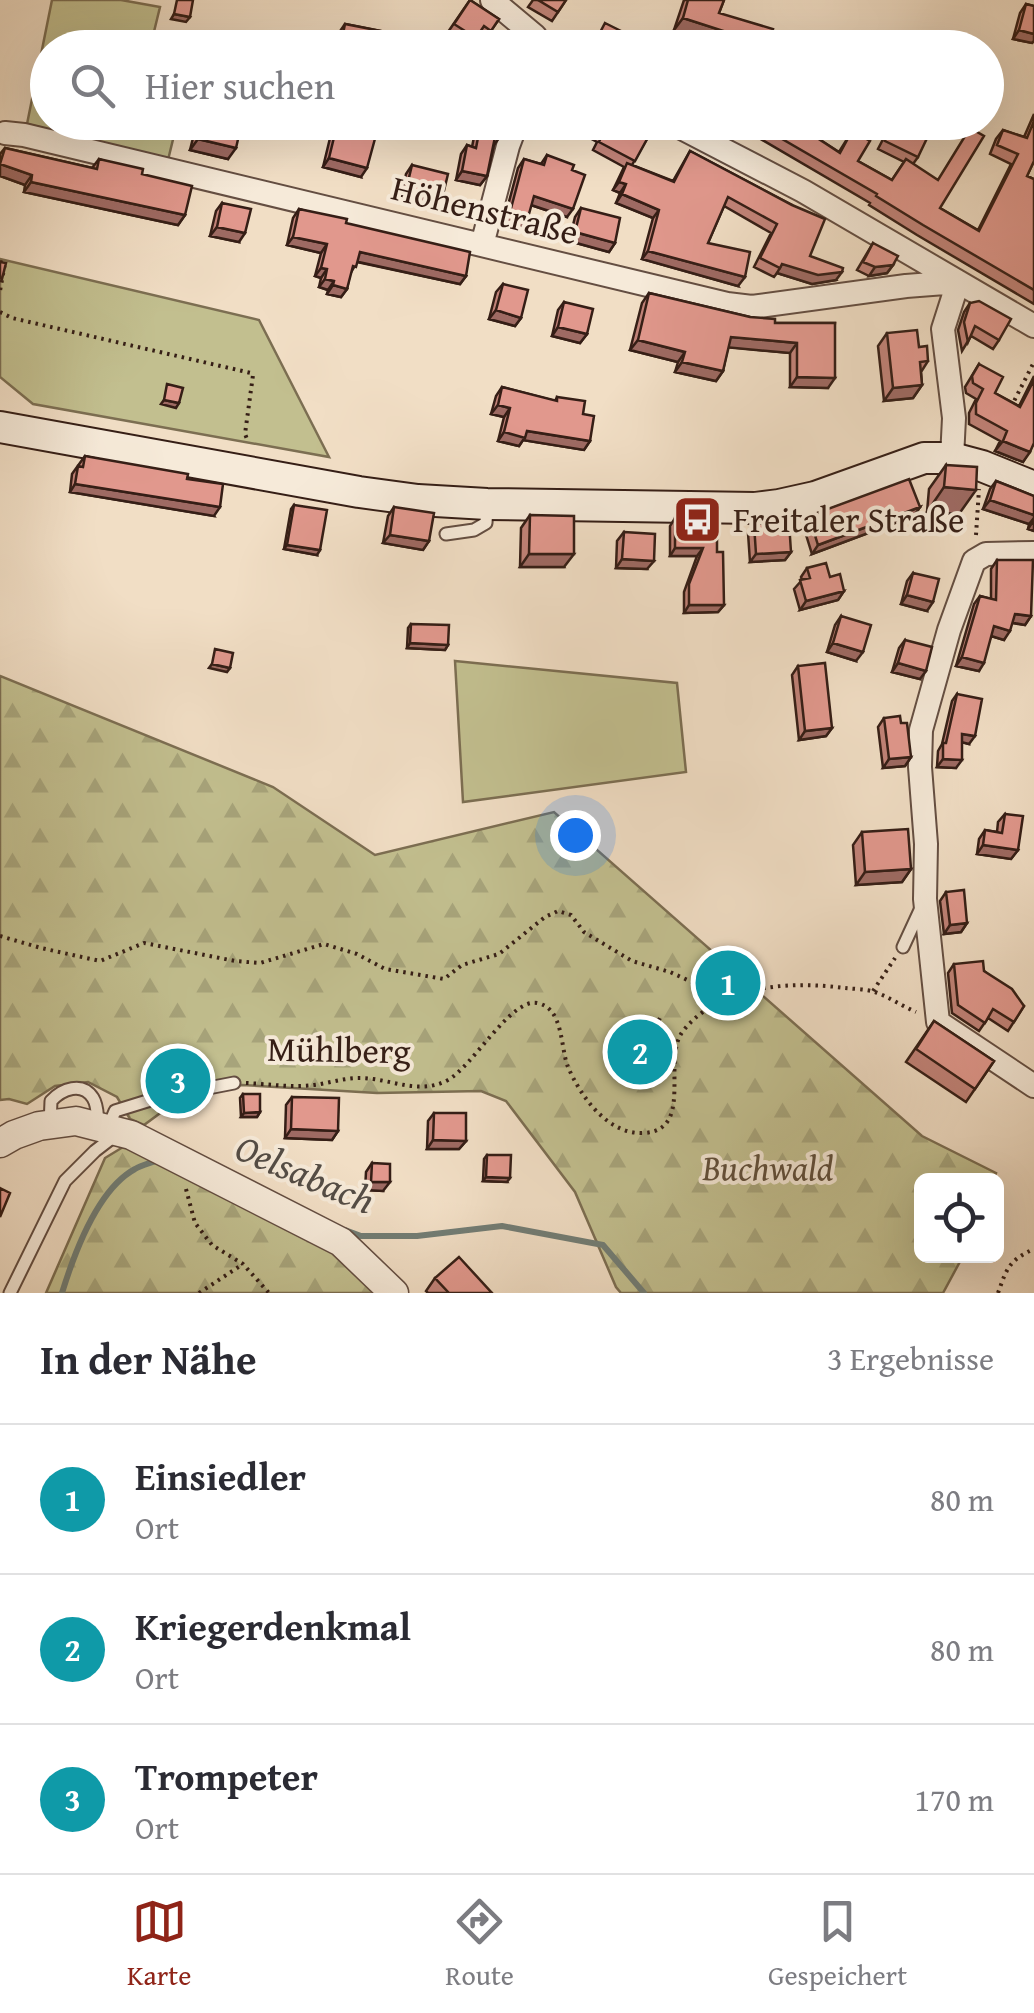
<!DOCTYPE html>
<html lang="de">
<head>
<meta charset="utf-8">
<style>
	:root { --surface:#fff; --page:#f2f2f3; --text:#2b2b33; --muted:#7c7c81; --line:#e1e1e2; --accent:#8f2418 }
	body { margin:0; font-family:"Gentium Book Plus",serif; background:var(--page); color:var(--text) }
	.controls { position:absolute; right:30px; bottom:30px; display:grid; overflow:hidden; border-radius:15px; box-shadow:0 10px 40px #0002 }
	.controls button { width:90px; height:90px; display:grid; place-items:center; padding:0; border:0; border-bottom:2px solid var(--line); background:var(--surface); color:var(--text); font:50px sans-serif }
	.you { position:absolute; left:575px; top:835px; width:35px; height:35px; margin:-25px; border:8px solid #fff; border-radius:50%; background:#1a73e8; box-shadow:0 0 0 15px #1a73e833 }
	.badge { display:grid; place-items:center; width:65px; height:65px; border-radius:50%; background:var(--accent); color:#fff; font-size:32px; font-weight:700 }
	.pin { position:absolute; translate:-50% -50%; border:5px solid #fff; box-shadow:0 2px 10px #0006 }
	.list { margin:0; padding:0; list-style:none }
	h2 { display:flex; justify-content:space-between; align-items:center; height:130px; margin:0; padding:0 40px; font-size:42px }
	h2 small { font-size:32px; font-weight:400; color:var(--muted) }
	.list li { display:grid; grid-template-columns:65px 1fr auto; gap:30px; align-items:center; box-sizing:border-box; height:150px; padding:0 40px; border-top:2px solid var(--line) }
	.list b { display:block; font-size:38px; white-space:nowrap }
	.list p { margin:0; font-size:32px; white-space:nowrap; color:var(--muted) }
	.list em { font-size:32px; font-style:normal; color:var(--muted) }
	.icon { flex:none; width:55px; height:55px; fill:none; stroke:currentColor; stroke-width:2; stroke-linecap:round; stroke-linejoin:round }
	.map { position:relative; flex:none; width:1034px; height:1293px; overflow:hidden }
	.search { position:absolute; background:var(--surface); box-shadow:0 10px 40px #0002; left:30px; right:30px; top:30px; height:110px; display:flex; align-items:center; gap:25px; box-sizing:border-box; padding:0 35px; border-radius:55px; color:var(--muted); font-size:38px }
	.sheet { height:580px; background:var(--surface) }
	nav { display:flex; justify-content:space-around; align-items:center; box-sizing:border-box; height:140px; border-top:2px solid var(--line); background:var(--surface); font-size:28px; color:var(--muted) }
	nav a { display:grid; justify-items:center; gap:5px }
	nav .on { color:var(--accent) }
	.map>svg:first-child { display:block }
</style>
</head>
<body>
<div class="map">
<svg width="1034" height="1293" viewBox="0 0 1034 1293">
	<defs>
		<pattern id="forest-firs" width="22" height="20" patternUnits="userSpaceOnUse" patternTransform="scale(2.5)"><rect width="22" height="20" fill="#c2bf8f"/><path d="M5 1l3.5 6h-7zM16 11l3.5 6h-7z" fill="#a7a47b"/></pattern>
	</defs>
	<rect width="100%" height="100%" fill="#f1dec5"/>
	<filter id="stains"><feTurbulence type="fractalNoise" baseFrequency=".002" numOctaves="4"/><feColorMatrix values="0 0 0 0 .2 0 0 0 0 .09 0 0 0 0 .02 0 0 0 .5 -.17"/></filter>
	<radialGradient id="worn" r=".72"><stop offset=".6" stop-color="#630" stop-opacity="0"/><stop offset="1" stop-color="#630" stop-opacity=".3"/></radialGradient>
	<path fill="url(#forest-firs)" stroke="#7c6e52" stroke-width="2.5" d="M0,676L273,787L375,855L554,812L922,1136L996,1173L993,1180H922V1256H963L943,1293H621L616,1287L575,1192L506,1101L481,1091L377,1093L242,1085L182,1097L144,1125L130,1119L117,1097L88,1082L55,1086L27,1104L9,1099L0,1100Z
		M135,1142L316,1240L343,1261L378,1293H46L105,1158L123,1147Z"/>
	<path fill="#c2bf8f" stroke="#7c6e52" stroke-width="2.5" d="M52,0H121L160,7L151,44L160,47L48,48V122L177,123L168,160L27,124Z
		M0,259L259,320L329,457L33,404L0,377Z
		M455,661L677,683L686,772L463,802Z"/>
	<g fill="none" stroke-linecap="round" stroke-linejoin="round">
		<path stroke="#727d75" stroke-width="6" d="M345,1230L361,1236H417L502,1226L603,1245L644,1293
			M62,1293C74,1254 98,1189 135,1169C142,1165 151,1163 158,1160"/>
		<defs>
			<path id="service" d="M446,534L474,530L486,523L487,508
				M903,947L921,908
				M50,1125L51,1101C62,1089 82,1081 93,1098C98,1106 97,1115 98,1123
				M108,1128L115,1111L157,1098L234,1083
				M10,1293L65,1181L95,1151L117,1134"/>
			<path id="minor" d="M492,0L535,36L539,48
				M670,122L803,191L1034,326
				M5,133L24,135L727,304L752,307L906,286L958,282
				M482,245L508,146L517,122
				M952,458L954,418L943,329L958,282
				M1034,553L986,554L974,561L949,630L921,730L920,767L926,844L925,899L938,1022L1034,1086"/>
			<path id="tertiary" d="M0,1143L14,1135L39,1126L76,1121L131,1135L341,1242L394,1293"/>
			<path id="secondary" d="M0,427L359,492L418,500L487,504L755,508L779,505L815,497L924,458H952L982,466L1034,487"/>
		</defs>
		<use href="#service" stroke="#644e42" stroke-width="15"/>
		<use href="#minor" stroke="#644e42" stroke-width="26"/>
		<use href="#tertiary" stroke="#644e42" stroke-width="31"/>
		<use href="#secondary" stroke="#351e16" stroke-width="34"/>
		<path stroke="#351e16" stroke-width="4" stroke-dasharray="2.5 5" stroke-linecap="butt" d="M0,262L5,263L0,291
			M0,312L12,318L251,373L253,375L245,434L247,439
			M1011,407L1034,362
			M976,535L979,489
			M0,936L41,948L100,961L144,943L235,961L260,963L324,944L357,954L385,969L444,979L462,965L499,954L545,917L558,911L571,915L584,932L632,961L670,972L705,988L724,1001
			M873,991L895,958
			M651,1035L674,1046
			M645,1047L661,1016
			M246,1083C269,1084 292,1088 314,1085C329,1083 344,1078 359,1078C391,1078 418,1096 448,1080C473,1066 511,998 537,1003C564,1008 560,1047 568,1067C581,1097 608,1135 644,1133C695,1130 661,1059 683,1031C720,984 792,981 845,988C854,989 866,989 875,992C889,997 902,1006 916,1012
			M186,1189L195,1223L212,1245L243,1264L269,1293
			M199,1293L243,1264
			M998,1293C1007,1268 1009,1260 1034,1249"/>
		<use href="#service" stroke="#f6ead9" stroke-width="11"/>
		<use href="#minor" stroke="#f6ead9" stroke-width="22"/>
		<use href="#tertiary" stroke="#f6ead9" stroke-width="28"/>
		<use href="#secondary" stroke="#f6ead9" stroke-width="30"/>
	</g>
	<path fill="#c28379" stroke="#351e16" stroke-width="2.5" d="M470,0L499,19L485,39L478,35L473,43V48H333L336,37L345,24L416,38L461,41L448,32Z
		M533,0H566L552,21L528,7Z
		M684,0H724L719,13L767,48H724L725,45L674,30Z
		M1026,4L1034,6V41L1032,43L1013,39L1020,13Z
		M1034,114V161L1027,176L1034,179V304L917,235L869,205L870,203L759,138L768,122H796L802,128L839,152L852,131L858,161L892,180L904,162L878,149L892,122H907L918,157L913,164L940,208L978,230L1011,164L990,154L996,139L1003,130L1024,137Z
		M197,122H242L228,159L190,150Z
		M477,122H503L499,138L494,145L487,176L480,185L456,180L461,154L467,145L472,147Z
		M560,122H637L652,130L632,165L673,181L690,151L792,205L810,256L836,280L812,284L777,273L774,277L754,267L771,233L724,206L708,243L738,286L642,259L653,218L616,203L620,193L613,190L624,167L593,150L597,142Z
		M337,125L361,177L323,167L331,134Z
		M5,148L92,168L99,159L142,174L185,215L178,225L24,192L25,185L0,176V154Z
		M547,155L572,170L567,217L531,205L521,229L503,224L518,168L524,159L541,164Z
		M412,165L436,208L400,199L406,174Z
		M222,203L239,242L210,236L216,211Z
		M581,208L615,243L609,252L569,241L575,217Z
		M299,209L346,223L466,276L460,284L357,262L350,274L347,289L341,297L327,294L328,290L319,287L321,278L315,276L321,253L287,245L293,218Z
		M873,243L893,265L887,273L869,276L857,270Z
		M503,284L521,318L515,326L489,319L496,292Z
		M649,293L775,323H835L828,388L790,387V353L728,347L723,371L716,381L675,372L678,362L630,350L642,303Z
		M564,302L587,334L580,343L552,336L558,310Z
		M970,303L999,340L993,349L971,336L962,351L958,330L964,312Z
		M887,333L919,347L928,361L921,372L922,385L913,398L884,401L878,346Z
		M979,364L995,393L1019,406L1034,376V443L1023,462L995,451L1000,441L969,424V413L976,399L966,393L965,387Z
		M502,387L555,401L557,397L583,414L590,441L584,450L523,440L519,446L498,441L504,417L491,414L496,396Z
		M85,456L187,479L214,516L70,492L72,474Z
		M946,465L959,514L927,512L929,489Z
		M996,481L1034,496V531L1028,529L1029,524L983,509L990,489Z
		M294,505L317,555L284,549L291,509Z
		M394,507L429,541L423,550L383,543L388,516Z
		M920,507L914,516L812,554L803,525L809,516Z
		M530,515L564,567H520L521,528Z
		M675,518L717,552L724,605L718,612L684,613V592L697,556H670V526Z
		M754,524L791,552L785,560L750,562L748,533Z
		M624,532L647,569L616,568L617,541Z
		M997,560L1031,616L1025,625L1012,623L1004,640L991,636L979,671L956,666L974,604L980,596L991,599V569Z
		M807,568L830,577L844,591L838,600L800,610L794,589L802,580L801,577Z
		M913,573L927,611L901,604L907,581Z
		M841,616L856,661L827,652L835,625Z
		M411,624L448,645L445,650L407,648L408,628Z
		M905,640L920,679L892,672L899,648Z
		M798,666L832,728L826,736L799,740L792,675Z
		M957,694L969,744L962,742L956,768L937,767L938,751L942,744L952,701Z
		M884,718L901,723L911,757L905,766L883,768L878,727Z
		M1005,814L1018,850L1011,859L977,854L979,839L985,830L997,832L998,822Z
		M862,832L911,869L902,882L856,885L853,845Z
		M946,892L967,923L961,932L944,934L940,901Z
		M954,964L984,971L1024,1006L1008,1031L988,1018L979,1031L952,1013L948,973Z
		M934,1021L994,1061L966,1102L906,1062Z
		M243,1094L260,1112L257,1117H241L240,1098Z
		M292,1097L338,1131L332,1140L285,1138L286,1105Z
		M434,1113L466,1141L459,1149H427L428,1121Z
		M487,1155L507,1182L483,1181L484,1159Z
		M372,1163L383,1191L365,1190L366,1172Z
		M435,1278L492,1293H428L426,1291Z"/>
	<path fill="#9e6a63" stroke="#351e16" stroke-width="2.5" d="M174,14L190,17L186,22L171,19Z
		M683,18L733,34L725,45L674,30Z
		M1019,30L1034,34V41L1032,43L1013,39Z
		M198,139L236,148L228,159L190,150Z
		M329,158L367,168L361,177L323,167Z
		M0,164L32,175L25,185L0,176Z
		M462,171L487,176L480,185L456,180Z
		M31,182L185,215L178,225L24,192Z
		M619,182L626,184L620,193L613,190Z
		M406,190L442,199L436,208L400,199Z
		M622,194L659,210L653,218L616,203Z
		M534,196L573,209L567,217L528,204Z
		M509,216L527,221L521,229L503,224Z
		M217,227L245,233L239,242L210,236Z
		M575,232L615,243L609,252L569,241Z
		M293,237L327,244L321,253L287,245Z
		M648,251L745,277L738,286L642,259Z
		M360,252L466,276L460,284L354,261Z
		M782,264L842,272L836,280L812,284L777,273Z
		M893,265L887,273L869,276L875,267Z
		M321,268L327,269L321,278L315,276Z
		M325,279L334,281L328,290L319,287Z
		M333,285L347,289L341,297L327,294Z
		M496,310L521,318L515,326L489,319Z
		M558,327L587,334L580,343L552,336Z
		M731,337L797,343L790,353L724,347Z
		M638,340L685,352L678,362L630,350Z
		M682,362L723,371L716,381L675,372Z
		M797,377L835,378L828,388L790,387Z
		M922,385L913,398L884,401L893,388Z
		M164,400L179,403L176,408L161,404Z
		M498,405L510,408L504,417L491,414Z
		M527,431L590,441L584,450L523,440L519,446L498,441L504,432Z
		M1003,441L1030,452L1023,462L995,451Z
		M75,484L220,507L214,516L70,492Z
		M944,487L976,490L959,514L927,512Z
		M990,500L1034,515V518L1029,524L983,509Z
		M920,507L914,516L812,554L818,545Z
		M1034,520V531L1028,529Z
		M390,535L429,541L423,550L383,543Z
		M287,545L320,550L317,555L284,549Z
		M675,548H703L697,556H670Z
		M791,552L785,560L750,562L756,554Z
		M529,554H574L564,567H520Z
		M622,559L654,561L647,569L616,568Z
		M844,591L838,600L800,610L806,601Z
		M907,595L933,602L927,611L901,604Z
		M689,605H724L718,612L684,613Z
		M1015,614L1031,616L1025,625L1009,622Z
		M994,626L1010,631L1004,640L988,635Z
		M410,643L448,645L445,650L407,648Z
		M833,643L863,652L856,661L827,652Z
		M962,657L984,663L979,671L956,666Z
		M898,663L926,671L920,679L892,672Z
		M212,664L230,668L227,672L209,668Z
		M832,728L826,736L799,740L805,731Z
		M962,734L975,736L969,744L957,741Z
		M911,757L905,766L883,768L889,759Z
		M943,759L962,760L956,768L937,767Z
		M983,845L1018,850L1011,859L977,854Z
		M911,869L902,882L856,885L865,872Z
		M967,923L961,932L944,934L950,925Z
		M260,1112L257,1117H241L244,1113Z
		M291,1129L338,1131L332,1140L285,1138Z
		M433,1140L466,1141L459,1149H427Z
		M486,1177L510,1178L507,1182L483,1181Z
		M371,1182H390L383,1191L365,1190Z"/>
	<path fill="#e1988d" stroke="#351e16" stroke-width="2.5" d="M177,0H193L190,17L174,14Z
		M470,0L499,19L491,31L484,26L476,38L454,24Z
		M538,0H566L558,12Z
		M688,0H724L719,13L773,29L767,48H736L730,46L733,34L683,18Z
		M1026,4L1034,6V34L1019,30Z
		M605,23L643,42L640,48H600L594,44Z
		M345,24L416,38L419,35L474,43L473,48H340Z
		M1034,121V161L1027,176L1034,179V290L923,225L876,196L877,194L765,129L769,122H796L803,126L802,128L840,153L852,131L870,141L858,161L892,180L906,159L938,180L970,128L984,136L940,208L979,231L1018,154L997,145L1003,130L1027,138Z
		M202,122H242L236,148L198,139Z
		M481,122H503L499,138L495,137L487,176L462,171L467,145L476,148Z
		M583,122H637L652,130L635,161L599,142L603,133Z
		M894,122H907L929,134L918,157L885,141Z
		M337,125L376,135L367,168L329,158Z
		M5,148L97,169L99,159L143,169L142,174L192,186L185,215L31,182L32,175L0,164Z
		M690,151L792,205L825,219L810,256L843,268L842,272L818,275L782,264L780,268L760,258L777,224L728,197L708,243L750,252L745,277L648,251L659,210L622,194L626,184L619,182L627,163L674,182Z
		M547,155L574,165L572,170L585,175L573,209L534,196L527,221L509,216L524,159L544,165Z
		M412,165L448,174L442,199L406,190Z
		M222,203L251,209L245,233L217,227Z
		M581,208L620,218L615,243L575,232Z
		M299,209L347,219L346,223L470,252L466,276L360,252L356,267L353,266L347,289L333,285L334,281L325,279L327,269L321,268L327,244L293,237Z
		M873,243L898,256L893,265L875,267L863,262Z
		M0,262L6,263L2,279L0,278Z
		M503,284L528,290L521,318L496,310Z
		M649,293L750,317L775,319V323H835V378L797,377V343L731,337L723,371L682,362L685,352L638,340Z
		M979,301L1011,319L999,340L975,326L968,342L964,322L970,303Z
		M564,302L593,309L587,334L558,327Z
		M917,330L919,347L927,346L928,361L920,362L922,385L893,388L887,333Z
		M979,364L1003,377L995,393L1020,407L1034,380V443L1030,452L1003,441L1007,431L976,414V403L983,389L973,383L972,376Z
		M167,384L183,388L179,403L164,400Z
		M502,387L557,401V397L585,401L583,414L594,416L590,441L527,431L525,438L504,432L510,408L498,405Z
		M85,456L188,474L187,479L223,484L220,507L75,484L78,466L83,467Z
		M946,465L977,467L976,490L944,487Z
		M909,479L920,507L818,545L809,516Z
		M996,481L1034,496V515L990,500Z
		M294,505L327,510L320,550L287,545Z
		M394,507L434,513L429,541L390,535Z
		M530,515L574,516V554H529Z
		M675,518H717V552H723L724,605H689V584L703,548H675Z
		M789,522L791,552L756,554L754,524Z
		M624,532L655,534L654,561L622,559Z
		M997,560H1033L1031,616L1015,614L1010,631L994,626L984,663L962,657L980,596L996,600Z
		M826,563L830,577L840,574L844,591L806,601L800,580L810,578L807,568Z
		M913,573L939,579L933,602L907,595Z
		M841,616L871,625L863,652L833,643Z
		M411,624L449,625L448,645L410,643Z
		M905,640L932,647L926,671L898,663Z
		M215,649L233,653L230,668L212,664Z
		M825,663L832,728L805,731L798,666Z
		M957,694L982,699L975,736L962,734V760L943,759V743H946Z
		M900,716L901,723H907L911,757L889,759L884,718Z
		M1005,814L1023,816L1018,850L983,845L985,830L1002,833Z
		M908,829L911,869L865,872L862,832Z
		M964,890L967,923L950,925L946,892Z
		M983,961L984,971L1012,989L1024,1006L1014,1022L993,1009L985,1023L958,1005L954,964Z
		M934,1021L994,1061L975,1089L916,1049Z
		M243,1094H260V1112L244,1113Z
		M292,1097L339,1098L338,1131L291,1129Z
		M434,1113H466V1141L433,1140Z
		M487,1155H511L510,1178L486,1177Z
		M372,1163L390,1164V1182H371Z
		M0,1188L10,1193L0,1217Z
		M459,1257L492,1293H449L435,1278Z"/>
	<defs>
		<symbol id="bus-square" viewBox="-11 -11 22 22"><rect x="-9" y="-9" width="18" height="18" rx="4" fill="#8f2418" stroke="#f6ead9"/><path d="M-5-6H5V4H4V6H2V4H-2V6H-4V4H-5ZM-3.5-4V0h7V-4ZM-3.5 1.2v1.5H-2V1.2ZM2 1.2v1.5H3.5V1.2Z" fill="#fff"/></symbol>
	</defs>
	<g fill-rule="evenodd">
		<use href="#bus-square" x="670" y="492" width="55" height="55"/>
	</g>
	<g text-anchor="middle" stroke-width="8" stroke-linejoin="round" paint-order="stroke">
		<g font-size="35" fill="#351e16" stroke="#f6ead9">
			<text transform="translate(485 210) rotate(14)" y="12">Höhenstraße</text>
			<text transform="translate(339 1050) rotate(1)" y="12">Mühlberg</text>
		</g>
		<g font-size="35" fill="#351e16" stroke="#f6ead9" text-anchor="start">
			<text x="733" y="532">Freitaler Straße</text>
		</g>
		<g font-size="35" font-style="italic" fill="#5f4e3a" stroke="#f6ead9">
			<text x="768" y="1180">Buchwald</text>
		</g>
		<g font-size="38" font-style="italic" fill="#544d46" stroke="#f6ead9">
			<text transform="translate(305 1174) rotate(23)" y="13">Oelsabach</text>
		</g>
	</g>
	<rect width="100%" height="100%" filter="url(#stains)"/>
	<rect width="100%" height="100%" fill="url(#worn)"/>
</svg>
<div class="controls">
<button><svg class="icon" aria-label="locate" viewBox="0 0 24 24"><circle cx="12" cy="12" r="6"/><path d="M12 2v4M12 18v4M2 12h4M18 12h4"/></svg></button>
</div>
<div class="you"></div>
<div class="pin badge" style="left:728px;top:983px;background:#0f9aa8">1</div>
<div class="pin badge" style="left:640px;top:1052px;background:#0f9aa8">2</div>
<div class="pin badge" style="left:178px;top:1081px;background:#0f9aa8">3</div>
<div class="search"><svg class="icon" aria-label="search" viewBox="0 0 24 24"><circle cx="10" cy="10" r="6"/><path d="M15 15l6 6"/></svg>Hier suchen</div>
</div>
<section class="sheet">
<h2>In der Nähe<small>3 Ergebnisse</small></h2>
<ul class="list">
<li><span class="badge" style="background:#0f9aa8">1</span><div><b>Einsiedler</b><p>Ort</p></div><em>80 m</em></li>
<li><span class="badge" style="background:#0f9aa8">2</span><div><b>Kriegerdenkmal</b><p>Ort</p></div><em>80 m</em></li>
<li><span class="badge" style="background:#0f9aa8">3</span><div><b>Trompeter</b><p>Ort</p></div><em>170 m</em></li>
</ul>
</section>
<nav>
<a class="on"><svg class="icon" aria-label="map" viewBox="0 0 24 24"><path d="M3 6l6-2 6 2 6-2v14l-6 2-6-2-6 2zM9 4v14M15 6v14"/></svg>Karte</a>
<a><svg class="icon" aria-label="directions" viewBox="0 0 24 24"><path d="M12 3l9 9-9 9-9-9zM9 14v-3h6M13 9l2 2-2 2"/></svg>Route</a>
<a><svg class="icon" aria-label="saved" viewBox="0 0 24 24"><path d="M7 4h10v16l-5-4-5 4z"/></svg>Gespeichert</a>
</nav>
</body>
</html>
